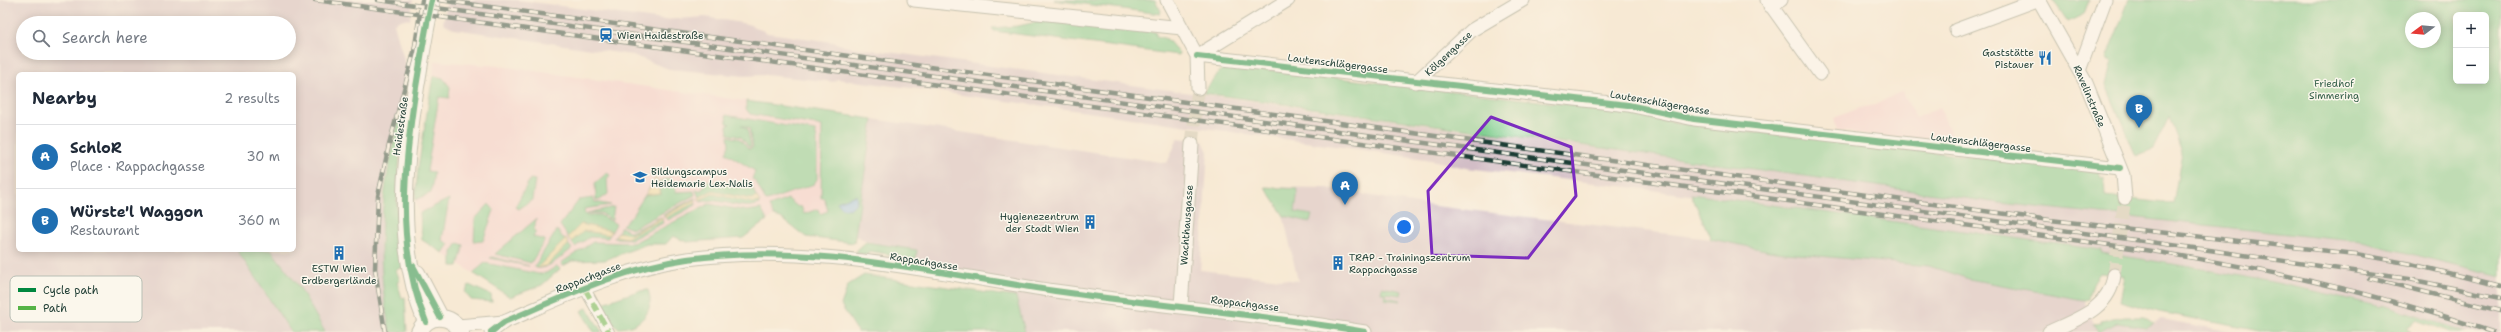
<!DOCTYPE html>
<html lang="en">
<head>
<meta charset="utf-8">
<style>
	:root { --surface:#fff; --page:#f2f2f3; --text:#1f2937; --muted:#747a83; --line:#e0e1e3; --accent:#1f6fb2 }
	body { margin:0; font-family:"Shantell Sans",sans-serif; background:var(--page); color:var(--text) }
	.controls { position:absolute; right:12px; top:12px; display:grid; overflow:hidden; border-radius:6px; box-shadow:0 2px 10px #0003 }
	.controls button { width:36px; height:36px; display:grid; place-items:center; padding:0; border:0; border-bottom:1px solid var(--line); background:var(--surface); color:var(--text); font:20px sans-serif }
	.compass { position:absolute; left:2405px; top:12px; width:36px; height:36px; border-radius:50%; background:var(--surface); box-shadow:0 2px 10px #0003; rotate:254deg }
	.you { position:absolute; left:1404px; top:227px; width:14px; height:14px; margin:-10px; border:3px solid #fff; border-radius:50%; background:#1a73e8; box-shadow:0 0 0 6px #1a73e833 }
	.badge { display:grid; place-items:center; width:26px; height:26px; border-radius:50%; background:var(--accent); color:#fff; font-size:13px; font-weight:700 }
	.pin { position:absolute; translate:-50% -33px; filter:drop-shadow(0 1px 2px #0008) }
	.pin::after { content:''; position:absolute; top:21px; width:14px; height:12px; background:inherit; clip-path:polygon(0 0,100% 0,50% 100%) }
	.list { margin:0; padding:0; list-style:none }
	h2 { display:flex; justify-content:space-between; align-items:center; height:52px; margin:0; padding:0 16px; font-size:17px }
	h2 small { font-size:13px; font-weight:400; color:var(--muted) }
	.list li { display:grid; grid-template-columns:26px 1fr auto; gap:12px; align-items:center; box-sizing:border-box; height:64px; padding:0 16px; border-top:1px solid var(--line) }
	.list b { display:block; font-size:15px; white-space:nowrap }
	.list p { margin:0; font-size:13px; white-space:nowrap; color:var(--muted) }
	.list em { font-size:13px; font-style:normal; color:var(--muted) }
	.icon { flex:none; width:22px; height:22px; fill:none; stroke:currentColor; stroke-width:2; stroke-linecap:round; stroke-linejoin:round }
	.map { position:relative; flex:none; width:2501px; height:332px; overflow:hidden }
	.search { position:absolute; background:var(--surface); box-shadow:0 2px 10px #0003; left:16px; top:16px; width:280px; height:44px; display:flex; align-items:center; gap:10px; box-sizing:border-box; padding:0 14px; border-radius:22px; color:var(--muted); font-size:15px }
	.panel { position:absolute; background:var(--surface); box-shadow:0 2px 10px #0003; left:16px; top:72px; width:280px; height:180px; border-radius:6px }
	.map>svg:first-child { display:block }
</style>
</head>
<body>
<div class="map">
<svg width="2501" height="332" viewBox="0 0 2501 332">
	<rect width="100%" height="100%" fill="#fbf7ec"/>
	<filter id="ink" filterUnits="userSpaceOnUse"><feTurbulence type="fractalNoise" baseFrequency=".025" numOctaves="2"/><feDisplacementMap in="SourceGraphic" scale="8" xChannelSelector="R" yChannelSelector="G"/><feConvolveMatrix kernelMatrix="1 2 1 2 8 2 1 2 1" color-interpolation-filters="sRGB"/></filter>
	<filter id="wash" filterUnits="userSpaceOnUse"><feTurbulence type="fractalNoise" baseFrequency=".012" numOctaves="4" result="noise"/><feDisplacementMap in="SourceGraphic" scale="16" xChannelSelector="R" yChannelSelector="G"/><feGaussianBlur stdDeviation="0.9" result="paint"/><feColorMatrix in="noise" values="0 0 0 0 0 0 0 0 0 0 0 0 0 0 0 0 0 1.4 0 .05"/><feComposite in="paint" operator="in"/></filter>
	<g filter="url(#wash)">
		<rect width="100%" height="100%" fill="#f7e9d4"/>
		<path fill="#f7cfd1" d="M435,61L500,66L873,119L854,243L806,237L781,218L774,216L743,238L687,242L673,236L666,244H647L605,260L569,261L542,285L510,297L422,240L420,213L415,200L416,186Z
			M1902,91L1916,118L1940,107L1955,144L1837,131L1834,118L1860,108L1875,105Z"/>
		<path fill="#d2bdc6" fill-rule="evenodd" d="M0,0H413L410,20L404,19L394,23L405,63L412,67L390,150L383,193L380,242L385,308L390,332H325L300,288L271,250H294V74H18V250H237L291,332H0ZM23,23H289V53H23Z
			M447,0H518L663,20L705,17L748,24L768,33L833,42L844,46L2000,203L2362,242L2501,276V332H2466L2382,305L2381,308L2310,289L2195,267L2101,253L2102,250L1628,187L1466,168L1431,160L1363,150L926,90L837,79L834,82L765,75L744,76L669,69L632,55L454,29L443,24Z
			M873,119L1167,163L1178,138L1203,141L1208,152L1200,270L1298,281L1283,214L1265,187L1327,188L1418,204L1711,239L1775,252L1929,266L1969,279L2084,300L2097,332H1025L1016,297L855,236Z
			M2161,319L2232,332H2098L2117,323L2146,327Z"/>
		<path fill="#7ccd8e" stroke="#4e8561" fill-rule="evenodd" d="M1054,0H1155L1161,11L1160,14Z
			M2053,0H2089L2084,14L2068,22Z
			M2129,0H2501V276L2362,242L2000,203L1203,93L1225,65L1626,111L1679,123L2099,171L2101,178H2104L2105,196L2173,204L2182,152L2169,117L2153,149L2136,156L2106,85L2112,61L2106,59ZM2456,15H2486V81H2456ZM2411,18H2435V42H2411Z
			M1046,20L1156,32V36L1167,39L1179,53L1178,55L994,31L992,28L1018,26Z
			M433,76L443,78L450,87L449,98L439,97L427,171L434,172L431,193L415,200L418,168Z
			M746,101L873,119L854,243L806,237L781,218L774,216L769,206L788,199L798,207L801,206L804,214L818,209L820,214L828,211L824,198H821L822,126L750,114L746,109ZM856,196L857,202L850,209L837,202Z
			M403,113L397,194V227L403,267L396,270L400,281L397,282L402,298L405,297L407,332H390C374,256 381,189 400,115Z
			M726,115L815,131L817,139V179L814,184L767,201L765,200L756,182L752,179L755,171L726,153L729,145L728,136L740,139L749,149L753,147L749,128L741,125L747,129L751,146L749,147L741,137L728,134L727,126L730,124L727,123Z
			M607,173L610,175L607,179L608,194L600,200H596L595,183Z
			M670,178L676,190L675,192L694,191L695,195L632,229L622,225L631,217L645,195L661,193L657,182Z
			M530,179L535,180L532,200L519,209L515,207Z
			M707,181L753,189L759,204C741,212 720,196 701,202L696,190H702Z
			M1265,187L1298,189L1295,212L1312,215L1310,222L1284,216Z
			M1691,194L2102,250V253C2196,267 2289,283 2381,307L2382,305L2466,332H2450L2416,320L2407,328L2411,332H2265L2159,312L2120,301L2125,276L2100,273L2092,284L2088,299L2084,300L1969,279L1929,266L1775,252L1711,239Z
			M593,198L595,202L611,205L584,209L585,215H600L616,224L608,238L590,237L575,247L560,225L579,200Z
			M695,198L696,205L668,220L663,215Z
			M449,199L442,240L449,244L443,253L422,240L420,213Z
			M489,204L494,210L483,241L474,242L475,219Z
			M709,204L747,211L761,209L767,220L743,238L687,242L673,236L666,244H647L605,260L572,261L563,266L561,263L593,242L633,243Z
			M614,207L612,220L601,213H587Z
			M661,217L663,223L632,239L614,238L621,227L631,232Z
			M536,219L534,231L536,232L533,237L545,240L531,263L495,254Z
			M557,230L572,249C563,255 545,273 534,267Z
			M866,242L917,250L916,258L909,261L895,259L894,255L869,251L867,255L856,253L857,250Z
			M458,243L464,245L458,266H452V252Z
			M237,250H271L300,288L325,332H291Z
			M492,257L529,266L490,258Z
			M485,263L539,274L546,273L557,266L560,269L542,285L510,297L473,273Z
			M864,275L1016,297L1025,332H858L841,305L848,285Z
			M469,285L491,295L492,302L471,300L465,292Z
			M1382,287L1402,291L1401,295L1386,293V297L1400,300V301L1384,299L1385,293H1381Z
			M648,290C656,311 640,328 618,328L611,323L600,304L638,291Z
			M587,308L602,332H594L581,311Z
			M2125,317H2144L2153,323L2146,327L2117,323L2098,332L2093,325L2101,324L2100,321Z"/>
		<path fill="#eeda9e" stroke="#868c69" d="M656,177L661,193L645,195Z
			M711,191L751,199L757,197L760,202L753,203L713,194L699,200L698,198Z
			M695,199L696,202L665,218L664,216Z
			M662,217L663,219L627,238L615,236L618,232L631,234Z
			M581,224L612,231L610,235L584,231L571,242L568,237Z
			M566,239L569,244L546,266L537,268Z"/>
		<path fill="#7cb9ef" stroke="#4e7b92" d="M856,195L857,202L850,209L842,208L837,202Z"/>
	</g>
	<g filter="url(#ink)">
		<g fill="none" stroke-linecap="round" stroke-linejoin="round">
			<path stroke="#ccc7b4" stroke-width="13" stroke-dasharray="13 6" stroke-linecap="butt" d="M1192,144L1198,88
				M2114,275L2125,198"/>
			<defs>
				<path id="pedestrian" d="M585,289L609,332"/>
				<path id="minor" d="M914,0L1182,28
					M1167,0L1197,56L1198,88
					M1767,0L1820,74
					M2039,0L2086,83L2123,175L2125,198
					M1770,6L1781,0
					M1956,30L2037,0
					M1197,56L1628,105L1694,119L2120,168
					M1197,56L1288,0
					M2080,68L2105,0
					M1416,82L1472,30L1523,0
					M1181,306L1192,144
					M458,326L504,322
					M491,332L504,322C563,297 623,268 687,259C809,242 934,273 1055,291C1158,306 1262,314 1365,332
					M2049,332C2077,319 2110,309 2114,275"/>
				<path id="tertiary" d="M417,273L440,317
					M426,322C395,247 404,165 416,87C421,58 425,29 432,0
					M419,332C428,312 452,314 461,332"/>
			</defs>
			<use href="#pedestrian" stroke="#8b9384" stroke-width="12"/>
			<use href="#minor" stroke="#8b9384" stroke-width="15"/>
			<use href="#tertiary" stroke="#8b9384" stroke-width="18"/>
			<use href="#pedestrian" stroke="#fff" stroke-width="10"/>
			<use href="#minor" stroke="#fff" stroke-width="13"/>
			<use href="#tertiary" stroke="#fff" stroke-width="16"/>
			<defs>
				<path id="rail" d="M315,0L2132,248C2257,267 2372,291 2492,332
					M378,0L2216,251L2409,279L2501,298
					M439,0L2050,220L2356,254L2411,264L2501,286
					M2369,278L2501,311
					M385,332L375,269L378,196L389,145L414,52L422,0"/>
			</defs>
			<use href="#rail" stroke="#1f3d34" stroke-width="4.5"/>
			<use href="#rail" stroke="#fbf7ec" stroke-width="3" stroke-dasharray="9" stroke-linecap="butt"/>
			<path stroke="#55b346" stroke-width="5" stroke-dasharray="10 5" stroke-linecap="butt" d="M585,289L609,332"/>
			<defs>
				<path id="cycleway" d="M1197,56L1628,105L1694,119L2120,168
					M413,266L440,317
					M426,322C395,247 404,165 416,87C421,58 425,29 432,0
					M491,332L504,322C563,297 623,268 687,259C809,242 934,273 1055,291C1158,306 1262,314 1365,332"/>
			</defs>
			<use href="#cycleway" stroke="#fbf7ec" stroke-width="8"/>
			<use href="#cycleway" stroke="#00873e" stroke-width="6"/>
		</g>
	</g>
	<path d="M0 0H2501V332H0ZM1491,117L1571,147L1576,196L1528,258L1432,255L1428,191Z" fill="#f7e9d4" fill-opacity=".55" fill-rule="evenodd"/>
	<path fill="none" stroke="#7b2cbf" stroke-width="3" stroke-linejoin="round" d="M1491,117L1571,147L1576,196L1528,258L1432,255L1428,191Z"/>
	<defs>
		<symbol id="station-bare" viewBox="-9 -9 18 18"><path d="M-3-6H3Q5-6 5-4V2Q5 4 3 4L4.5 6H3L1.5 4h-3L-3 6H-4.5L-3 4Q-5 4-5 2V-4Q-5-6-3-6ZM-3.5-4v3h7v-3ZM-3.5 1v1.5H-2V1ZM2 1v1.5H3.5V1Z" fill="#1f6fb2" stroke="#fbf7ec" stroke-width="2.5" paint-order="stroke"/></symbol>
		<symbol id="restaurant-bare" viewBox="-9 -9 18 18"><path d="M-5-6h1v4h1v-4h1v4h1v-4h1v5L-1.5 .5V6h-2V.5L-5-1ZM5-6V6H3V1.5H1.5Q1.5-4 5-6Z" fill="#1f6fb2" stroke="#fbf7ec" stroke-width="2.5" paint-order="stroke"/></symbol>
		<symbol id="school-bare" viewBox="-9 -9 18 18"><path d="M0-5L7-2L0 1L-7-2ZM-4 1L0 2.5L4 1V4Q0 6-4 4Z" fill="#1f6fb2" stroke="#fbf7ec" stroke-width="2.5" paint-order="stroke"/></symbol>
		<symbol id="building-bare" viewBox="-9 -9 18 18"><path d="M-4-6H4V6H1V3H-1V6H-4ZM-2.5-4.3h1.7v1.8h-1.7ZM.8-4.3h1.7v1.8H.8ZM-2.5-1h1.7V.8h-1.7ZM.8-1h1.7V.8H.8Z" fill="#1f6fb2" stroke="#fbf7ec" stroke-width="2.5" paint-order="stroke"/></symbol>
	</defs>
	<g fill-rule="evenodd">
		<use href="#station-bare" x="596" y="25" width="20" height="20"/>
		<use href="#restaurant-bare" x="2035" y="48" width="20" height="20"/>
		<use href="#school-bare" x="630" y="167" width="20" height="20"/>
		<use href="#building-bare" x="1080" y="212" width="20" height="20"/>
		<use href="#building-bare" x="329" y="243" width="20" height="20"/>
		<use href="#building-bare" x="1328" y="253" width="20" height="20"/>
	</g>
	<g text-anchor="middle" stroke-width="3" stroke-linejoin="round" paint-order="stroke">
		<g font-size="10" fill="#1f3d34" stroke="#fbf7ec" text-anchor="start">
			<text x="617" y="39">Wien Haidestraße</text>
			<text x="2034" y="56" text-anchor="end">Gaststätte<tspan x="2034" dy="12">Pistauer</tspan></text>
			<text x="651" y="175">Bildungscampus<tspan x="651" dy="12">Heidemarie Lex-Nalis</tspan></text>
			<text x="1079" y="220" text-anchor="end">Hygienezentrum<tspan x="1079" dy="12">der Stadt Wien</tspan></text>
			<text x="1349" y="261">TRAP - Trainingszentrum<tspan x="1349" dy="12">Rappachgasse</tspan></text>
			<text x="339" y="272" text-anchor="middle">ESTW Wien<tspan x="339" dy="12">Erdbergerlände</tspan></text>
		</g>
		<g font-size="10" fill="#1f3d34" stroke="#fbf7ec">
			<text transform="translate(1448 53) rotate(-43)" y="4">Kölgengasse</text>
			<text transform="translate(1338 63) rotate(7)" y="4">Lautenschlägergasse</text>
			<text transform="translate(2090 96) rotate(67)" y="4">Ravelinstraße</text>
			<text transform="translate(1660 102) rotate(10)" y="4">Lautenschlägergasse</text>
			<text transform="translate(400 126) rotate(-82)" y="4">Haidestraße</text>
			<text transform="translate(1981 142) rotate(7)" y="4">Lautenschlägergasse</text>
			<text transform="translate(1186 225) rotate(-86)" y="4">Wachthausgasse</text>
			<text transform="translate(924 261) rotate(9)" y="4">Rappachgasse</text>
			<text transform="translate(588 277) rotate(-21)" y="4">Rappachgasse</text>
			<text transform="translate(1245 303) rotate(7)" y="4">Rappachgasse</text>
		</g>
		<g font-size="10" fill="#36614a" stroke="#fbf7ec">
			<text x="2334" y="87">Friedhof<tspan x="2334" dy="12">Simmering</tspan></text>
		</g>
	</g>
	<rect x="10" y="276" width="132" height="46" rx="6" fill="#fbf7ec" stroke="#b9bfb5" stroke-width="1"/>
	<rect x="18" y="288" width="18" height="4" fill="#00873e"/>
	<rect x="18" y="306" width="18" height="4" fill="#55b346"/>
	<g font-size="11" fill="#1f3d34">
		<text x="43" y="294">Cycle path</text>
		<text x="43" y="312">Path</text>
	</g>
</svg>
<div class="controls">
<button>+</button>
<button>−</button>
</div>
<svg class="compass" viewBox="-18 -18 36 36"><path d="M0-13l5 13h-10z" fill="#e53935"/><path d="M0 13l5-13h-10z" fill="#747a83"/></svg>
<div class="you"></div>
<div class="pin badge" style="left:1345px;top:205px">A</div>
<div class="pin badge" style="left:2139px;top:128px">B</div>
<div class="search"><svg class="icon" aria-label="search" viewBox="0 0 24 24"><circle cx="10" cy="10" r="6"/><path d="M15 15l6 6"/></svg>Search here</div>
<section class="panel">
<h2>Nearby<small>2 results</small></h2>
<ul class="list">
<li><span class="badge">A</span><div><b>SchloR</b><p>Place · Rappachgasse</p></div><em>30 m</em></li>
<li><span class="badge">B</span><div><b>Würste'l Waggon</b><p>Restaurant</p></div><em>360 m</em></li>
</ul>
</section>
</div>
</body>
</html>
